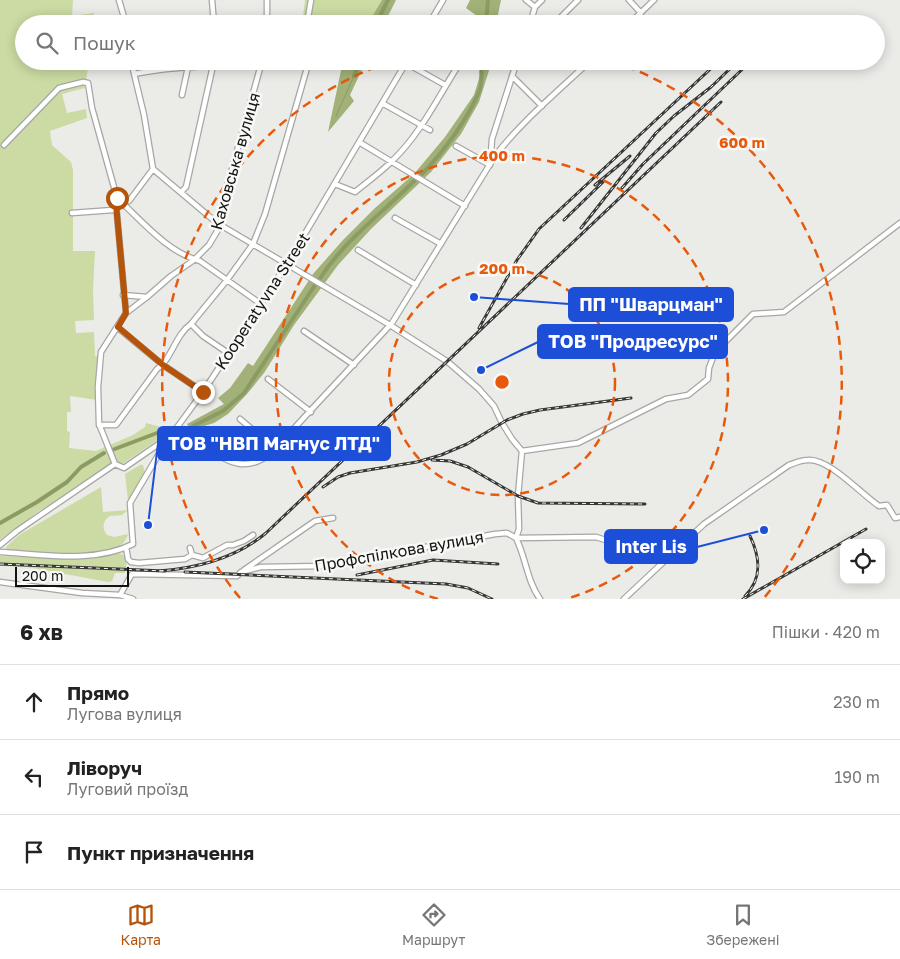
<!DOCTYPE html>
<html lang="uk">
<head>
<meta charset="utf-8">
<style>
	:root { --surface:#fff; --page:#f2f2f2; --text:#222; --muted:#767676; --line:#e0e0e0; --accent:#b45309 }
	body { margin:0; font-family:"Golos Text",sans-serif; background:var(--page); color:var(--text) }
	.controls { position:absolute; right:15px; bottom:15px; display:grid; overflow:hidden; border-radius:10px; box-shadow:0 2px 12px #0003 }
	.controls button { width:45px; height:45px; display:grid; place-items:center; padding:0; border:0; border-bottom:1px solid var(--line); background:var(--surface); color:var(--text); font:25px sans-serif }
	.scale { position:absolute; left:15px; bottom:12px; width:114px; box-sizing:border-box; padding-left:5px; border:2px solid #131312; border-top:0; font-size:14px; line-height:18px; white-space:nowrap; color:#131312; -webkit-text-stroke:4px #f8f9f6; paint-order:stroke }
	.stop { position:absolute; width:15px; height:15px; margin:-11px; border:4px solid #b45309; border-radius:50%; background:#fff }
	.stop.end { background:#b45309; border-color:#fff; box-shadow:0 1px 5px #0008 }
	.list { margin:0; padding:0; list-style:none }
	h2 { display:flex; justify-content:space-between; align-items:center; height:65px; margin:0; padding:0 20px; font-size:21px }
	h2 small { font-size:16px; font-weight:400; color:var(--muted) }
	.list li { display:grid; grid-template-columns:32px 1fr auto; gap:15px; align-items:center; box-sizing:border-box; height:75px; padding:0 20px; border-top:1px solid var(--line) }
	.list b { display:block; font-size:19px; white-space:nowrap }
	.list p { margin:0; font-size:16px; white-space:nowrap; color:var(--muted) }
	.list em { font-size:16px; font-style:normal; color:var(--muted) }
	.icon { flex:none; width:28px; height:28px; fill:none; stroke:currentColor; stroke-width:2; stroke-linecap:round; stroke-linejoin:round }
	.map { position:relative; flex:none; width:900px; height:599px; overflow:hidden }
	.search { position:absolute; background:var(--surface); box-shadow:0 2px 12px #0003; left:15px; right:15px; top:15px; height:55px; display:flex; align-items:center; gap:12px; box-sizing:border-box; padding:0 18px; border-radius:28px; color:var(--muted); font-size:19px }
	.sheet { height:290px; background:var(--surface) }
	nav { display:flex; justify-content:space-around; align-items:center; box-sizing:border-box; height:70px; border-top:1px solid var(--line); background:var(--surface); font-size:14px; color:var(--muted) }
	nav a { display:grid; justify-items:center; gap:2px }
	nav .on { color:var(--accent) }
	.map>svg:first-child { display:block }
</style>
</head>
<body>
<div class="map">
<svg width="900" height="599" viewBox="0 0 900 599">
	<rect width="100%" height="100%" fill="#ebece8"/>
	<path fill="#cbdba3" d="M0,0H73L72,16L94,13L93,24H24V61H89L85,88L62,94L67,113L86,109L87,118L50,131L52,145L71,162L73,170V251H95L93,291L94,320L75,321L76,333L94,332L95,356H100L97,400L70,396L71,412H67V431L70,432L69,448L96,451L133,435L145,427L146,423L168,429L163,436L121,465L39,511L0,540Z
		M305,0H382L373,15L370,24H302Z
		M140,465H143L145,473L128,500L125,474Z
		M101,487L103,512L128,510L122,515L110,516C102,521 102,528 107,535L114,537L128,534C126,542 120,547 112,550C84,559 37,552 7,550L6,547L19,535Z
		M119,553L123,555L127,560L125,573H115L112,581L108,582L27,567L0,566V556L82,558Z"/>
	<path fill="#a1b177" d="M382,0H396L384,24H370L373,15Z
		M470,0H501L496,24H475L477,16L466,8Z
		M343,61H366L350,95L354,101L328,132Z
		M470,61H492L479,102L461,134L431,172L371,229L338,265L294,325L264,373L247,394L228,414L214,423L191,430L187,424L224,404L218,398L230,388L248,363L253,366L313,274L343,240L375,208L414,174L445,137L474,95L482,69Z"/>
	<g fill="none" stroke-linecap="round" stroke-linejoin="round">
		<path stroke="#8c9b63" stroke-width="1" d="M336,116L354,76"/>
		<path stroke="#8c9b63" stroke-width="4" d="M376,24L388,0
			M486,24L488,0
			M354,76L360,61
			M420,176C442,154 469,118 480,89C483,81 480,70 482,61
			M319,280C344,240 383,213 415,180
			M193,426L223,411L244,393L315,285
			M112,450L157,433
			M0,523L37,502L67,482L81,467L104,453"/>
		<defs>
			<path id="minor" d="M119,0L126,24
				M212,0L214,24
				M526,0L535,7
				M629,0L641,13
				M560,18L578,0
				M126,20C186,21 247,17 308,20
				M264,24L267,16V0
				M307,24L311,0
				M429,24L443,0
				M530,24L535,7L542,0
				M629,24L654,0
				M131,61L144,115L153,169L217,223L390,325L448,362L479,389L494,406L502,423L512,439L522,451L518,496L519,529L516,538C526,558 527,581 540,599
				M495,61L513,68
				M406,63L445,85
				M134,74C176,65 219,67 262,63
				M512,76L542,106
				M182,95L188,67
				M382,103L430,130
				M359,142L465,206
				M4,145L59,88L83,82L88,83L92,108L117,198L116,204L126,313L101,352L98,387L99,424L115,464
				M456,146L490,165L492,139L517,61
				M335,184L355,192C367,182 380,173 391,162C421,134 439,95 461,61
				M181,192L186,187L214,61
				M117,198C142,221 167,252 200,261L261,304
				M118,199L129,201L153,169
				M72,213L113,210L114,207
				M395,218L441,244
				M358,250L416,285
				M123,295L147,297L171,276L194,260L209,245L219,228L217,223L262,61
				M126,313L147,297
				M191,324L203,336L228,353
				M117,327L163,365L203,392
				M304,331L354,365
				M268,379L311,412
				M240,419L267,442L272,452
				M99,425H116L157,369C172,359 175,335 191,324L227,280L253,244L265,214L309,61
				M169,438C204,425 228,490 272,452L392,323L495,156C522,121 557,92 590,61
				M522,451L578,443L666,399L688,395L708,379L709,368L715,352L753,314L784,312L900,223
				M0,545L17,531L115,464L124,468L166,439L178,426L203,392L287,264L407,61
				M126,547L128,559L131,562L139,563L185,559L192,555L190,548
				M0,552C43,554 93,564 133,544L130,503L160,452L162,444
				M192,555L203,558L227,545H233L244,541L253,535
				M244,570L315,521L333,518
				M0,582L82,593L120,595L133,599
				M120,595L132,574L237,576L241,572L261,567L325,566L495,534L507,533L516,538L596,537L615,543L631,553L640,554L659,552
				M624,599L704,524L789,465C795,463 801,460 808,460C829,458 861,494 879,506L887,505L895,518L900,517"/>
		</defs>
		<use href="#minor" stroke="#a6a7a4" stroke-width="7"/>
		<use href="#minor" stroke="#fff" stroke-width="4.5"/>
		<defs>
			<path id="rail" d="M595,185L630,156
				M622,188L643,164L751,61
				M564,220L603,182
				M581,228L656,133L674,116L711,87L738,61
				M479,328L517,260L539,229L719,61
				M432,460L450,461L468,467L518,496L538,503L645,504
				M323,487L338,477L350,473L417,462L441,455L467,444L507,420L523,414L540,410L631,398
				M0,564L165,571
				M159,571C198,568 236,558 266,533L721,102
				M185,572L446,584L468,588L492,599
				M357,575L433,560L498,564
				M745,596C763,578 760,557 750,536
				M743,599L866,529"/>
		</defs>
		<use href="#rail" stroke="#373736" stroke-width="3"/>
		<use href="#rail" stroke="#f8f9f6" stroke-width="1" stroke-dasharray="4" stroke-linecap="butt"/>
	</g>
	<g fill="none" stroke-linecap="round" stroke-linejoin="round">
		<path stroke="#b45309" stroke-width="6" d="M117,198L116,204L126,313L118,327L163,365L203,392"/>
	</g>
	<g fill="none" stroke="#e8590c" stroke-width="2.5" stroke-dasharray="9 6">
		<circle cx="502" cy="382" r="113"/>
		<path d="M438 599A226 226 0 1 1 566 599"/>
		<path d="M240 598A339 339 0 0 1 392 61M612 61A339 339 0 0 1 764 598"/>
	</g>
	<g text-anchor="middle" stroke-width="5" stroke-linejoin="round" paint-order="stroke">
		<g font-size="16" fill="#131312" stroke="#f8f9f6">
			<text transform="translate(235 161) rotate(-74)" y="6">Каховська вулиця</text>
			<text transform="translate(262 301) rotate(-57)" y="6">Kooperatyvna Street</text>
			<text transform="translate(399 551) rotate(-10)" y="6">Профспілкова вулиця</text>
		</g>
	</g>
	<circle cx="502" cy="382" r="8" fill="#e8590c" stroke="#f8f9f6" stroke-width="2.5"/>
	<g font-size="15" text-anchor="middle" font-weight="bold" fill="#e8590c" stroke="#f8f9f6" stroke-width="5" stroke-linejoin="round" paint-order="stroke">
		<text x="742" y="148">600 m</text>
		<text x="502" y="161">400 m</text>
		<text x="502" y="274">200 m</text>
	</g>
	<path fill="none" stroke="#1d4ed8" stroke-width="2" d="M474 297L569 304M481 370L538 342M148 525L158 443M764 530L697 547"/>
	<g fill="#1d4ed8" stroke="#f8f9f6" stroke-width="2">
		<circle cx="474" cy="297" r="5"/>
		<circle cx="481" cy="370" r="5"/>
		<circle cx="148" cy="525" r="5"/>
		<circle cx="764" cy="530" r="5"/>
	</g>
	<g fill="#1d4ed8" stroke="#1d4ed8" stroke-width="2">
		<rect x="569" y="288" width="164" height="33" rx="5"/>
		<rect x="538" y="325" width="189" height="33" rx="5"/>
		<rect x="158" y="427" width="232" height="33" rx="5"/>
		<rect x="605" y="530" width="92" height="33" rx="5"/>
	</g>
	<g font-size="18" text-anchor="middle" font-weight="bold" fill="#fff">
		<text x="651" y="311">ПП "Шварцман"</text>
		<text x="633" y="348">ТОВ "Продресурс"</text>
		<text x="274" y="450">ТОВ "НВП Магнус ЛТД"</text>
		<text x="651" y="553">Inter Lis</text>
	</g>
</svg>
<div class="controls">
<button><svg class="icon" aria-label="locate" viewBox="0 0 24 24"><circle cx="12" cy="12" r="6"/><path d="M12 2v4M12 18v4M2 12h4M18 12h4"/></svg></button>
</div>
<div class="scale">200 m</div>
<div class="stop" style="left:117px;top:198px"></div>
<div class="stop end" style="left:203px;top:392px"></div>
<div class="search"><svg class="icon" aria-label="search" viewBox="0 0 24 24"><circle cx="10" cy="10" r="6"/><path d="M15 15l6 6"/></svg>Пошук</div>
</div>
<section class="sheet">
<h2>6 хв<small>Пішки · 420 m</small></h2>
<ul class="list">
<li><svg class="icon" aria-label="ahead" viewBox="0 0 24 24"><path d="M12 20V5M6 11l6-6 6 6"/></svg><div><b>Прямо</b><p>Лугова вулиця</p></div><em>230 m</em></li>
<li><svg class="icon" aria-label="left" viewBox="0 0 24 24"><path d="M17 20v-9H6M10 6l-5 5 5 5"/></svg><div><b>Ліворуч</b><p>Луговий проїзд</p></div><em>190 m</em></li>
<li><svg class="icon" aria-label="arrive" viewBox="0 0 24 24"><path d="M6 21V4h12l-3 4 3 4H6"/></svg><div><b>Пункт призначення</b></div></li>
</ul>
</section>
<nav>
<a class="on"><svg class="icon" aria-label="map" viewBox="0 0 24 24"><path d="M3 6l6-2 6 2 6-2v14l-6 2-6-2-6 2zM9 4v14M15 6v14"/></svg>Карта</a>
<a><svg class="icon" aria-label="directions" viewBox="0 0 24 24"><path d="M12 3l9 9-9 9-9-9zM9 14v-3h6M13 9l2 2-2 2"/></svg>Маршрут</a>
<a><svg class="icon" aria-label="saved" viewBox="0 0 24 24"><path d="M7 4h10v16l-5-4-5 4z"/></svg>Збережені</a>
</nav>
</body>
</html>
